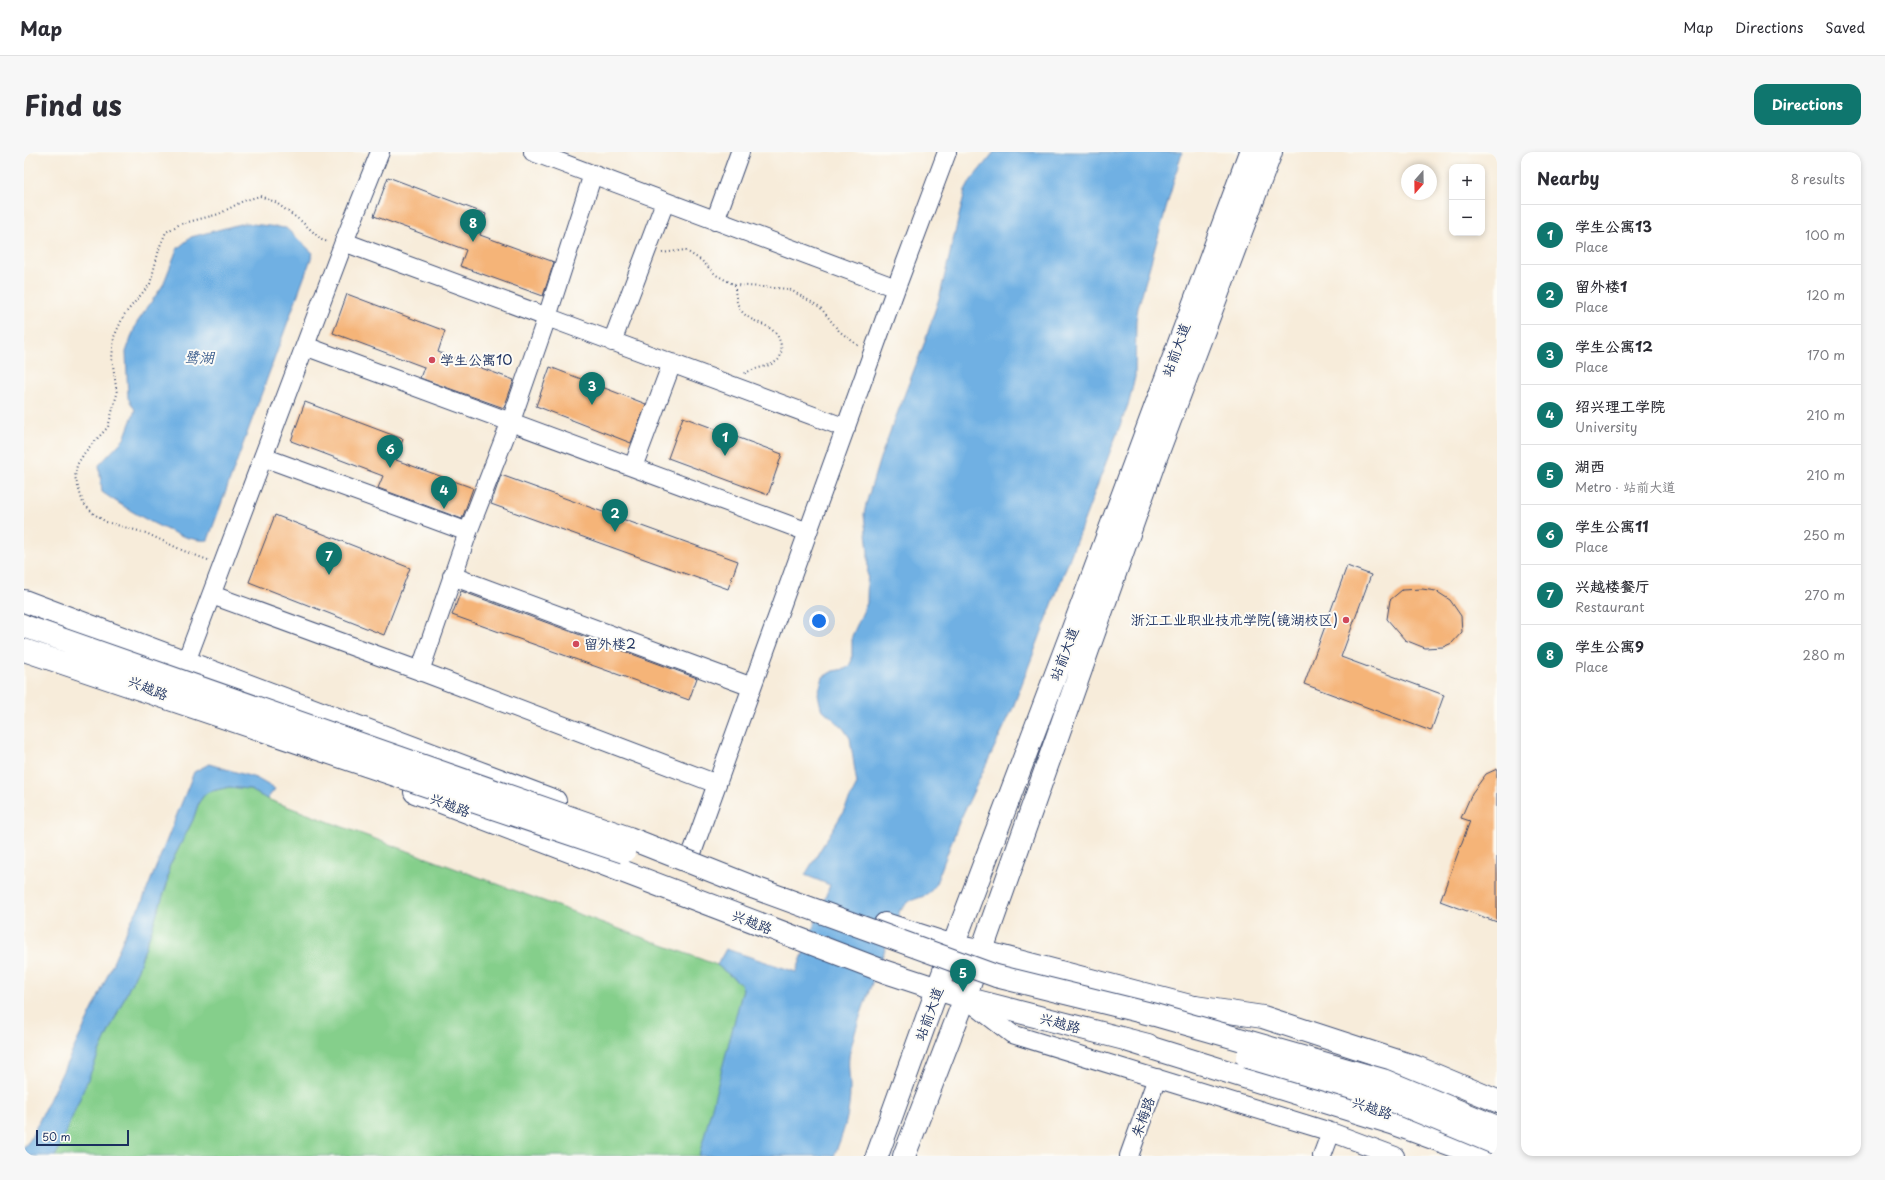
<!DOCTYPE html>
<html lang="en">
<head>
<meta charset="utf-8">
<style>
	:root { --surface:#fff; --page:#f7f7f7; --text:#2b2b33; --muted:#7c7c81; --line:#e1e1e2; --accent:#0f766e }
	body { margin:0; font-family:"Playpen Sans","LXGW WenKai TC",sans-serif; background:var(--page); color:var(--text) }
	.controls { position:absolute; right:12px; top:12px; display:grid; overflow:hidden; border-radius:8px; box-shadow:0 2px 6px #0003 }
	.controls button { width:36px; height:36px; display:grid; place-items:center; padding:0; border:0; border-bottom:1px solid var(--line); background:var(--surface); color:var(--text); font:20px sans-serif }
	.compass { position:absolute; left:1377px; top:12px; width:36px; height:36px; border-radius:50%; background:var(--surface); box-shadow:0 2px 6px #0003; rotate:200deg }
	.scale { position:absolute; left:12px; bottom:10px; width:93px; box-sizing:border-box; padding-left:4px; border:2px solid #1b2f5e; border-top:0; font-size:11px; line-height:14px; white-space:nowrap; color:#1b2f5e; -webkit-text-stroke:3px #fdfcf7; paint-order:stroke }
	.you { position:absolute; left:795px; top:469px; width:14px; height:14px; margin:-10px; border:3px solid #fff; border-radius:50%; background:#1a73e8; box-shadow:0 0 0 6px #1a73e833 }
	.badge { display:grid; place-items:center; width:26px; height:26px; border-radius:50%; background:var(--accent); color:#fff; font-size:13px; font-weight:700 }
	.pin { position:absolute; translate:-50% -33px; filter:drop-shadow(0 1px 2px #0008) }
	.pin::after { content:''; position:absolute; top:21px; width:14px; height:12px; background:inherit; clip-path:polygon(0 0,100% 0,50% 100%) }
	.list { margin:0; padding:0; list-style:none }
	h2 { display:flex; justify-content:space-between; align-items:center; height:52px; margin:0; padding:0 16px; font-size:17px }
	h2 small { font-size:13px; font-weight:400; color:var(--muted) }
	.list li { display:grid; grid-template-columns:26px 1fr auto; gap:12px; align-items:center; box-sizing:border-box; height:60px; padding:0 16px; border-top:1px solid var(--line) }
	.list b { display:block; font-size:15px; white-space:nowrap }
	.list p { margin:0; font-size:13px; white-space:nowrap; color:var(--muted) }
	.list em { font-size:13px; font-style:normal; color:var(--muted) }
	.map { position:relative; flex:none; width:1473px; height:1004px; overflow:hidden; border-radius:12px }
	header { display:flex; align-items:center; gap:24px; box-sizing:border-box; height:56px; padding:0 20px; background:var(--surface); border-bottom:1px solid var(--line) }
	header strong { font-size:19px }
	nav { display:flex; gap:22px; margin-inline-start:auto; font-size:14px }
	.intro { display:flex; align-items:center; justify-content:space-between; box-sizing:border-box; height:96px; padding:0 24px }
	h1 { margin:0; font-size:28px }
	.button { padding:10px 18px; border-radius:12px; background:var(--accent); color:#fff; font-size:14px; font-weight:700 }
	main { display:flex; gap:24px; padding:0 24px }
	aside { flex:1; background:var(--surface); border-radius:12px; box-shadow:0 2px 6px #0003 }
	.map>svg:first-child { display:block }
</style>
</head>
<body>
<header>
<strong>Map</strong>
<nav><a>Map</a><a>Directions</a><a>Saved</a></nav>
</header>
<div class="intro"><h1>Find us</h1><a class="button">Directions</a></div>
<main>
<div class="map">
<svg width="1473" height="1004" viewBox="0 0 1473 1004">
	<rect width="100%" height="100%" fill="#fdfcf7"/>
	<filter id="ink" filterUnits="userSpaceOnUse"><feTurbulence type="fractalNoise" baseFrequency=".025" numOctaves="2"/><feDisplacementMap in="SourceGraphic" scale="8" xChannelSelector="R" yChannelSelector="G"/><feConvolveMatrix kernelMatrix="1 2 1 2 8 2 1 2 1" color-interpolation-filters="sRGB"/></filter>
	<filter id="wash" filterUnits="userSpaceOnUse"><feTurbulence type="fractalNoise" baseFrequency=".012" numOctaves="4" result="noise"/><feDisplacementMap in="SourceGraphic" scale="16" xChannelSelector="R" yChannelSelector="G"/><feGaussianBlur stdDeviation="0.9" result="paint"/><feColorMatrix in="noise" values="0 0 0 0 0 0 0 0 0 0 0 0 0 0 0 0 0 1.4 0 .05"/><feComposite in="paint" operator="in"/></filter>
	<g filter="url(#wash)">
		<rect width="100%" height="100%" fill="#f7ecda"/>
		<path fill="#85cf8b" stroke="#507f74" d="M205,635L225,637L243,647L693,813L717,832L719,837L676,1004H31L77,896L114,817L143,732L145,715L169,668L175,650L181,642L184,640Z"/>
		<path fill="#70b0e3" stroke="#4670a0" d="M970,0H1158L1114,156L1112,168L1111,225L1105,250L988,558L936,668L911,734L903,743L886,749L876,758C859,805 838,851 826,899C823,912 826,924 826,936C826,963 820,979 810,1004H675L719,837L717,832L693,813L702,797L772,820L806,733L781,723L818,662L833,632L826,586L819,576L797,556L794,542L799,525L809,519L821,517L825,514L828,508V484L843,451L844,399L840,363L842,352L856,306L900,192L916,143L941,39L947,28Z
			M220,71L262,76L289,101L184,388C158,392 99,355 78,340L75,313L100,287L111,258L104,246L102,200L112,172L139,133L153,97L167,85Z
			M185,612L232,626L251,637L243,647L225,637L205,635L184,640L181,642L175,650L169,668L145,715L143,732L114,817L77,896L34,999L31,1004H0V995L6,988L73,848L107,769L118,750L170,620Z"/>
		<g id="blocks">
			<path fill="#f5b478" d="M364,25L462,62L456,83L530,110L519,144L436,114L442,98L350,64Z
				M323,142L421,179L414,200L490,228L480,256L396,226L400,215L309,181Z
				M526,215L622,252L607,291L512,254Z
				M281,250L379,287L372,308L449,336L438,367L354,336L359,324L267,289Z
				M659,265L758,302L744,343L644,306Z
				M477,323L714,409L704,437L467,352Z
				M251,363L386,416L360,483L225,430Z
				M1323,414L1347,423L1317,505L1420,543L1407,579L1280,532Z
				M1398,437L1412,439L1426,448L1437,464L1438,480L1428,491L1419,495L1401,496L1381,488L1363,467L1366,448L1378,438Z
				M437,439L673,526L665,548L428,463Z
				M1473,617V770L1416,749L1446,669L1437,666L1448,641L1462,622Z"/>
		</g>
	</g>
	<g filter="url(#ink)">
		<use href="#blocks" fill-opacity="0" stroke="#3c4b71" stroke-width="1"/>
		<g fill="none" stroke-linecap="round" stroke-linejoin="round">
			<defs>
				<path id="minor" d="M509,0L872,136
					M691,69L716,0
					M320,90L523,165L569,22
					M588,190L641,50
					M281,194L784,380
					M239,305L444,380L487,269L523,165L822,276
					M609,315L648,211
					M428,424L728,535
					M188,443L396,519L693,632
					M396,519L444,380
					M157,523L320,90L356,0
					M668,701L872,136L923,0
					M945,849L988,882L1307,980L1371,1004
					M1105,1004L1133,926
					M1298,1004L1307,980"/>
				<path id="major" d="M0,449L531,649
					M0,486L39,501
					M391,640L862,820L941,846L1124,893
					M861,772L929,794L956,799L1189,860
					M1357,913L1420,938
					M1441,991L1473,1004
					M853,1004L929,794L1047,482L1226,0
					M880,1004L941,846L1131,308L1247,0"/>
				<path id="highway" d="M1171,855L1239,865L1392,915L1473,949
					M1105,889L1368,971L1458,1004"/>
			</defs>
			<use href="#minor" stroke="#3c4b71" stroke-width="20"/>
			<use href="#major" stroke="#3c4b71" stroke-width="24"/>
			<use href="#highway" stroke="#3c4b71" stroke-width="24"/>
			<path stroke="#3c4b71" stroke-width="2" stroke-dasharray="1 3" stroke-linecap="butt" d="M638,101L661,98L678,109L692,123L711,133L765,137L796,155L815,179L836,195
				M711,133C711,141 712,150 716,157C728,175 753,169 757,194C758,198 757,205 754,208C745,216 730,215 720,222
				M184,408L160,399L122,381L82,370L70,362L59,351L51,325L53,313L61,300L84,275L93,242L88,206L90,185L100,163L126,132L136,94L142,80L156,72L195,62L219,49L236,44L251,50L277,69L298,88L304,90"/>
			<use href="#minor" stroke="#fff" stroke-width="18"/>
			<use href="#major" stroke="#fff" stroke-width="22"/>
			<use href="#highway" stroke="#fff" stroke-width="22"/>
			<defs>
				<path id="highway-bridge" d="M0,474L605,686L731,736L972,824L1131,863L1359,928L1473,975
					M0,498L600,700
					M1223,905L1362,946L1473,992"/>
			</defs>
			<use href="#highway-bridge" stroke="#3c4b71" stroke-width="24" stroke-linecap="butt"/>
			<use href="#highway-bridge" stroke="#fff" stroke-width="22"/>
		</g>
	</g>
	<g fill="#d1495b" stroke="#fdfcf7" stroke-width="1.5">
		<circle cx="408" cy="208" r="4"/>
		<circle cx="1322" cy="468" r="4"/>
		<circle cx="552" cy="492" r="4"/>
	</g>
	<g text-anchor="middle" stroke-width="4" stroke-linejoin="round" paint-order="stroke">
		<g font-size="14" fill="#1b2f5e" stroke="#fdfcf7">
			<text transform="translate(1152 198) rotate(-70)" y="5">站前大道</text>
			<text transform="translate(1040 502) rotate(-69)" y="5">站前大道</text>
			<text transform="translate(124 536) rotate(22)" y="5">兴越路</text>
			<text transform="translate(426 653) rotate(21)" y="5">兴越路</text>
			<text transform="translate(728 770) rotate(21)" y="5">兴越路</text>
			<text transform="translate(905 862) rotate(-70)" y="5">站前大道</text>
			<text transform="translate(1036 871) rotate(15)" y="5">兴越路</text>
			<text transform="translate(1348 956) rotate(18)" y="5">兴越路</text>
			<text transform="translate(1119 965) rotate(-70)" y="5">朱梅路</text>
		</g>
		<g font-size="14" fill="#1b2f5e" stroke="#fdfcf7" text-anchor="start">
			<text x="416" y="213">学生公寓10</text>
			<text x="1314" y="473" text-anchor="end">浙江工业职业技术学院(镜湖校区)</text>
			<text x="560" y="497">留外楼2</text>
		</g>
		<g font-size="15" font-style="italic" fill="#395c8d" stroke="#fdfcf7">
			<text x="175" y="211">鹭湖</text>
		</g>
	</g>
</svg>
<div class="controls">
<button>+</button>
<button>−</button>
</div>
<svg class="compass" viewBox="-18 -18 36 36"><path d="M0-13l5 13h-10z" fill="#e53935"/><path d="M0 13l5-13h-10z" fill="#7c7c81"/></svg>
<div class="scale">50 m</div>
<div class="you"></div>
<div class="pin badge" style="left:701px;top:304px">1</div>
<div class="pin badge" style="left:591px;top:380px">2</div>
<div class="pin badge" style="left:568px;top:253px">3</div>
<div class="pin badge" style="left:420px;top:357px">4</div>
<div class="pin badge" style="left:939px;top:840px">5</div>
<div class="pin badge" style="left:366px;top:316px">6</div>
<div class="pin badge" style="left:305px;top:423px">7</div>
<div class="pin badge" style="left:449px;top:90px">8</div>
</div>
<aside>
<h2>Nearby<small>8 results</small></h2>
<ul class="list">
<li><span class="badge">1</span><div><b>学生公寓13</b><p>Place</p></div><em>100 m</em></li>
<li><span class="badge">2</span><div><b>留外楼1</b><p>Place</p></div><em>120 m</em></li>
<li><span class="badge">3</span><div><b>学生公寓12</b><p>Place</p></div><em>170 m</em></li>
<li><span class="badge">4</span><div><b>绍兴理工学院</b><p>University</p></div><em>210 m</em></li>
<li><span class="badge">5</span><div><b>湖西</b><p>Metro · 站前大道</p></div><em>210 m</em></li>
<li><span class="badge">6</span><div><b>学生公寓11</b><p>Place</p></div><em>250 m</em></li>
<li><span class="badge">7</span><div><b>兴越楼餐厅</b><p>Restaurant</p></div><em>270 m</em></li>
<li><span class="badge">8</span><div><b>学生公寓9</b><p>Place</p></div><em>280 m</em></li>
</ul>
</aside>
</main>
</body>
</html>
